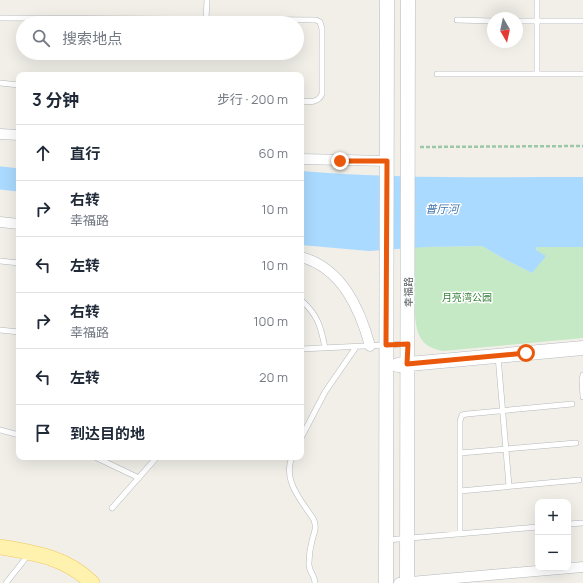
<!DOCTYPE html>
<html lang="zh">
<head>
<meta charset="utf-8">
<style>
	:root { --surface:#fff; --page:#f6f6f7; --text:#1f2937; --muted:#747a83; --line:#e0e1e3 }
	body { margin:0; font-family:Manrope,"Noto Sans SC",sans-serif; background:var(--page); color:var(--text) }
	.controls { position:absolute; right:12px; bottom:12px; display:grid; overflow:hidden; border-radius:8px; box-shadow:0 4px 16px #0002 }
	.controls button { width:36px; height:36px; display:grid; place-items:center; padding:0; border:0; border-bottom:1px solid var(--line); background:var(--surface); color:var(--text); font:20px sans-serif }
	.compass { position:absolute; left:487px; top:12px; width:36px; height:36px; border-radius:50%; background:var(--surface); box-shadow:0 4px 16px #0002; rotate:171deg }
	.stop { position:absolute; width:12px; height:12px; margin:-9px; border:3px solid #ea580c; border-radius:50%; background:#fff }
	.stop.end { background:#ea580c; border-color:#fff; box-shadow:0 1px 4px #0008 }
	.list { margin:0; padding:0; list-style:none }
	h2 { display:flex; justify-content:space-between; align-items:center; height:52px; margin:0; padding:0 16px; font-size:17px }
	h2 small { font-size:13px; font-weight:400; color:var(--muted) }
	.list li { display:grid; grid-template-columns:26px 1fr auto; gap:12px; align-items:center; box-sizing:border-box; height:56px; padding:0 16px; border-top:1px solid var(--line) }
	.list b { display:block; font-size:15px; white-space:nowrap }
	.list p { margin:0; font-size:13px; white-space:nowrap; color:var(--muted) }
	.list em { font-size:13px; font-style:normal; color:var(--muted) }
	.icon { flex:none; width:22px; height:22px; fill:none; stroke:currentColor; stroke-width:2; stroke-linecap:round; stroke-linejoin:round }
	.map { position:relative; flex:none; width:583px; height:583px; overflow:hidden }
	.search { position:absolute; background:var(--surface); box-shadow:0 4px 16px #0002; left:16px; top:16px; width:288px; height:44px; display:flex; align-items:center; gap:10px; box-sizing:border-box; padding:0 14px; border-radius:22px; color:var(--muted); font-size:15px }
	.panel { position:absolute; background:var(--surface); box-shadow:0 4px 16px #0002; left:16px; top:72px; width:288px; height:388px; border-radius:8px }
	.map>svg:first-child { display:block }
</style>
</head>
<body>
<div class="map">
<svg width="583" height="583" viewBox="0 0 583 583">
	<rect width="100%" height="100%" fill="#f1efe8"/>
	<path fill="#c5e8c5" d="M482,246L506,260L532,273L537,247H583V338L443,351C433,349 425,346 420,337C411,322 415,267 415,247Z"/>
	<path fill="#aadaff" d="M301,171C395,179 489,177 583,177V247H537L536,250L546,256L532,273L506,260L482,246L426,247L369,251L301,245Z"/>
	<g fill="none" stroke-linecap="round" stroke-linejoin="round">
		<path stroke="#aadaff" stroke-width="23" d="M0,178L19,180"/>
		<defs>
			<path id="lane" d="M0,18L316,20L320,22L322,29V94C318,103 310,102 301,101
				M206,19L207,0
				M457,20L493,21
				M517,21H583
				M437,74H583
				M537,74V0
				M0,83L19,85
				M0,261L19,263
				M301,300C318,315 321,327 325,348
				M0,330L19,332
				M301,349L406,344
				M498,356L509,486
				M583,375L582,380L583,397
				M0,430L19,435
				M301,438L325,392L356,347
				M460,453L576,443
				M95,457L139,478
				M292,457C282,481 302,501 314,520C317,530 314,531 312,541C310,548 309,556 309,563C308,571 315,575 315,583
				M460,491L579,480
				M112,508L157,457
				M568,524L583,523
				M460,534V421L462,415L467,414L572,404
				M387,540L538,527
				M6,583L29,554"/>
			<path id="street" d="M0,134L19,135
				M301,159L387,161
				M0,222L19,224
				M301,257C342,268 360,309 370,346
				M399,583L583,567"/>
			<path id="secondary" d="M398,365L583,348
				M386,583L387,0
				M407,583L408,0"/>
			<path id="primary" d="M0,547C35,553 66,557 92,583"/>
		</defs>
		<use href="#lane" stroke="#b5b8bc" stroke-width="6"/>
		<use href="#street" stroke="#b5b8bc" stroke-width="11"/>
		<use href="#secondary" stroke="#b6babf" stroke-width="15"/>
		<use href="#primary" stroke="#f2c960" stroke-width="16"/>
		<path stroke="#9cc7a9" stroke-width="2.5" stroke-dasharray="4 2" stroke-linecap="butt" d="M420,147L583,146"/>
		<use href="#lane" stroke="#fff" stroke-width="5"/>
		<use href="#street" stroke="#fff" stroke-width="10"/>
		<use href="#secondary" stroke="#fff" stroke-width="14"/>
		<use href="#primary" stroke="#fff2af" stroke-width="15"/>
	</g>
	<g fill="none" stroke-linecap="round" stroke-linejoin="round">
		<path stroke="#ea580c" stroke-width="5" d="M340,161H387L386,345L408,344L407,364L526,353"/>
	</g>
	<g text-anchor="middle" stroke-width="3" stroke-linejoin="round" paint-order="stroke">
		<g font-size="10" fill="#5f6368" stroke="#fff">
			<text transform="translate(408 292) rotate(-90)" y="4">幸福路</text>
		</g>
		<g font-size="10" fill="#348238" stroke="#fff">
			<text x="467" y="301">月亮湾公园</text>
		</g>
		<g font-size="11" font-style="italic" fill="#4174aa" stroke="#fff">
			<text x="442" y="213">普厅河</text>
		</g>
	</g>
</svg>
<div class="controls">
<button>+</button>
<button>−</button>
</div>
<svg class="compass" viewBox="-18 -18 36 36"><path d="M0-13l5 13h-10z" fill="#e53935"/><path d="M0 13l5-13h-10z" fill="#747a83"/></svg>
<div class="stop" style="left:526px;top:353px"></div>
<div class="stop end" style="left:340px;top:161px"></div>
<div class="search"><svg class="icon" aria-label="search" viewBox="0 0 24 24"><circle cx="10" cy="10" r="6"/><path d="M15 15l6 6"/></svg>搜索地点</div>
<section class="panel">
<h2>3 分钟<small>步行 · 200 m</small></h2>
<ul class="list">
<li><svg class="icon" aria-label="ahead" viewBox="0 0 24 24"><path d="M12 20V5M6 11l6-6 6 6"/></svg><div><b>直行</b></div><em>60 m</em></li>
<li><svg class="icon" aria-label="right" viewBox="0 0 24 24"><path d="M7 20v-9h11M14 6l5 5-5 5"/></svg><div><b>右转</b><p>幸福路</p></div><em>10 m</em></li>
<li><svg class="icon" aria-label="left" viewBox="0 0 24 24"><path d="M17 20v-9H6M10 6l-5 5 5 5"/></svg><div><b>左转</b></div><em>10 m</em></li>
<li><svg class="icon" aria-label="right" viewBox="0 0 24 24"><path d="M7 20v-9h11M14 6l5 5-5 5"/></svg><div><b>右转</b><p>幸福路</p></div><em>100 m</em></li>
<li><svg class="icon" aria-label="left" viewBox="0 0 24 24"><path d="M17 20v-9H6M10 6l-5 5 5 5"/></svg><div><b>左转</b></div><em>20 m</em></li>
<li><svg class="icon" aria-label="arrive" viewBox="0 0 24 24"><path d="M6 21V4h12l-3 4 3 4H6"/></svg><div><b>到达目的地</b></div></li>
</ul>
</section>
</div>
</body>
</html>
